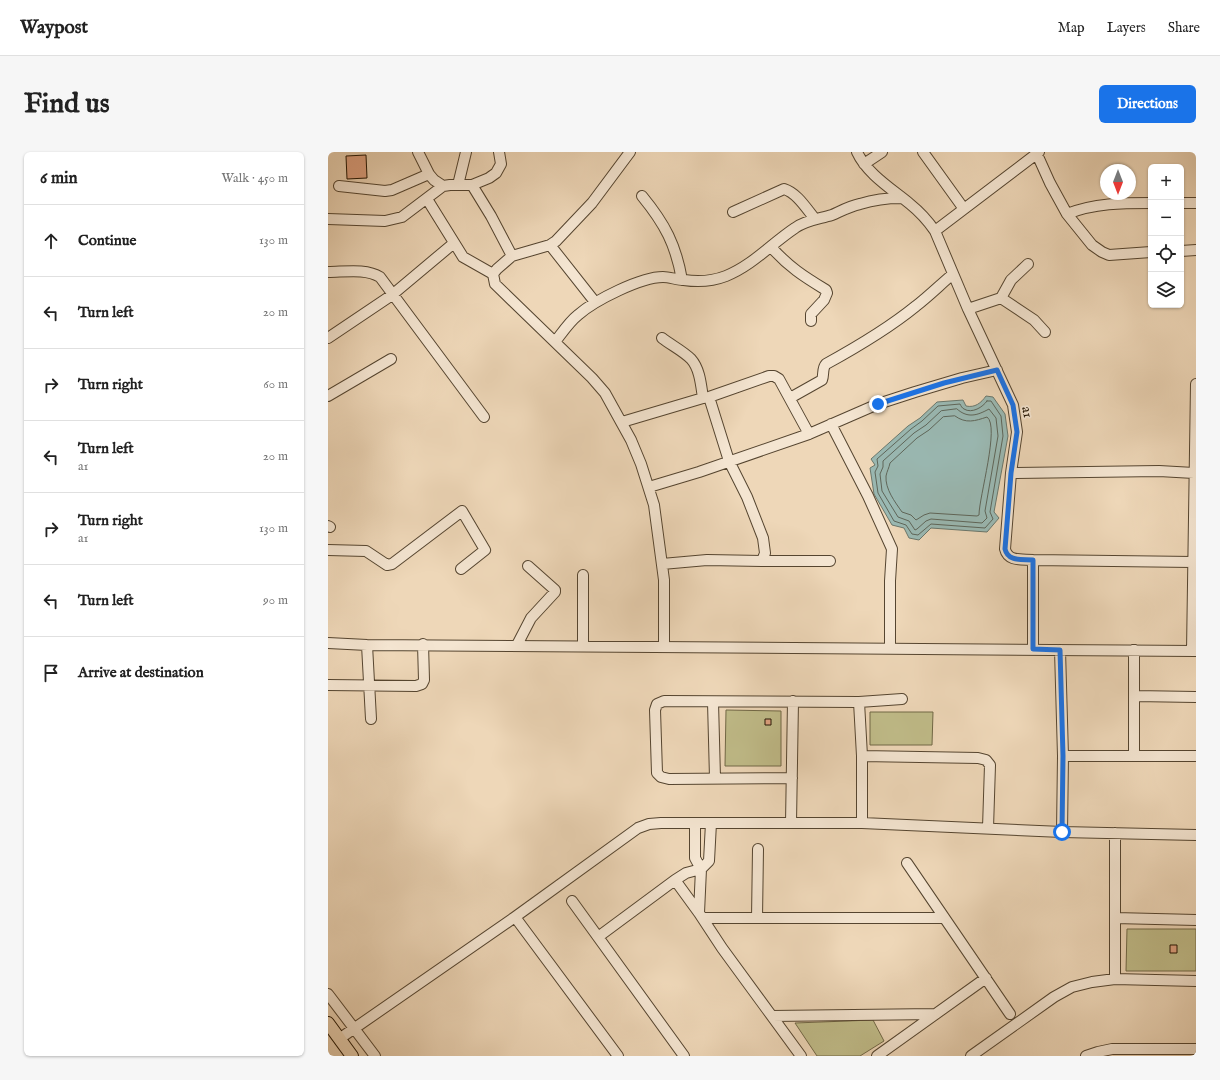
<!DOCTYPE html>
<html lang="en">
<head>
<meta charset="utf-8">
<style>
	:root { --surface:#fff; --page:#f6f6f6; --text:#222; --muted:#767676; --line:#e0e0e0; --accent:#1a73e8 }
	body { margin:0; font-family:"IM FELL English",serif; background:var(--page); color:var(--text) }
	.controls { position:absolute; right:12px; top:12px; display:grid; overflow:hidden; border-radius:6px; box-shadow:0 1px 3px #0004 }
	.controls button { width:36px; height:36px; display:grid; place-items:center; padding:0; border:0; border-bottom:1px solid var(--line); background:var(--surface); color:var(--text); font:20px sans-serif }
	.compass { position:absolute; left:772px; top:12px; width:36px; height:36px; border-radius:50%; background:var(--surface); box-shadow:0 1px 3px #0004; rotate:180deg }
	.stop { position:absolute; width:12px; height:12px; margin:-9px; border:3px solid #1a73e8; border-radius:50%; background:#fff }
	.stop.end { background:#1a73e8; border-color:#fff; box-shadow:0 1px 4px #0008 }
	.list { margin:0; padding:0; list-style:none }
	h2 { display:flex; justify-content:space-between; align-items:center; height:52px; margin:0; padding:0 16px; font-size:17px }
	h2 small { font-size:13px; font-weight:400; color:var(--muted) }
	.list li { display:grid; grid-template-columns:26px 1fr auto; gap:12px; align-items:center; box-sizing:border-box; height:72px; padding:0 16px; border-top:1px solid var(--line) }
	.list b { display:block; font-size:15px; white-space:nowrap }
	.list p { margin:0; font-size:13px; white-space:nowrap; color:var(--muted) }
	.list em { font-size:13px; font-style:normal; color:var(--muted) }
	.icon { flex:none; width:22px; height:22px; fill:none; stroke:currentColor; stroke-width:2; stroke-linecap:round; stroke-linejoin:round }
	.map { position:relative; flex:none; width:868px; height:904px; overflow:hidden; border-radius:6px }
	header { display:flex; align-items:center; gap:24px; box-sizing:border-box; height:56px; padding:0 20px; background:var(--surface); border-bottom:1px solid var(--line) }
	header strong { font-size:19px }
	nav { display:flex; gap:22px; margin-inline-start:auto; font-size:14px }
	.intro { display:flex; align-items:center; justify-content:space-between; box-sizing:border-box; height:96px; padding:0 24px }
	h1 { margin:0; font-size:28px }
	.button { padding:10px 18px; border-radius:6px; background:var(--accent); color:#fff; font-size:14px; font-weight:700 }
	main { display:flex; gap:24px; padding:0 24px }
	aside { flex:1; background:var(--surface); border-radius:6px; box-shadow:0 1px 3px #0004 }
	.map>svg:first-child { display:block }
</style>
</head>
<body>
<header>
<strong>Waypost</strong>
<nav><a>Map</a><a>Layers</a><a>Share</a></nav>
</header>
<div class="intro"><h1>Find us</h1><a class="button">Directions</a></div>
<main>
<aside>
<h2>6 min<small>Walk · 450 m</small></h2>
<ul class="list">
<li><svg class="icon" aria-label="ahead" viewBox="0 0 24 24"><path d="M12 20V5M6 11l6-6 6 6"/></svg><div><b>Continue</b></div><em>130 m</em></li>
<li><svg class="icon" aria-label="left" viewBox="0 0 24 24"><path d="M17 20v-9H6M10 6l-5 5 5 5"/></svg><div><b>Turn left</b></div><em>20 m</em></li>
<li><svg class="icon" aria-label="right" viewBox="0 0 24 24"><path d="M7 20v-9h11M14 6l5 5-5 5"/></svg><div><b>Turn right</b></div><em>60 m</em></li>
<li><svg class="icon" aria-label="left" viewBox="0 0 24 24"><path d="M17 20v-9H6M10 6l-5 5 5 5"/></svg><div><b>Turn left</b><p>a1</p></div><em>20 m</em></li>
<li><svg class="icon" aria-label="right" viewBox="0 0 24 24"><path d="M7 20v-9h11M14 6l5 5-5 5"/></svg><div><b>Turn right</b><p>a1</p></div><em>130 m</em></li>
<li><svg class="icon" aria-label="left" viewBox="0 0 24 24"><path d="M17 20v-9H6M10 6l-5 5 5 5"/></svg><div><b>Turn left</b></div><em>90 m</em></li>
<li><svg class="icon" aria-label="arrive" viewBox="0 0 24 24"><path d="M6 21V4h12l-3 4 3 4H6"/></svg><div><b>Arrive at destination</b></div></li>
</ul>
</aside>
<div class="map">
<svg width="868" height="904" viewBox="0 0 868 904">
	<rect width="100%" height="100%" fill="#eed7b8"/>
	<filter id="stains"><feTurbulence type="fractalNoise" baseFrequency=".005" numOctaves="4"/><feColorMatrix values="0 0 0 0 .2 0 0 0 0 .09 0 0 0 0 .02 0 0 0 .5 -.17"/></filter>
	<radialGradient id="worn" r=".72"><stop offset=".6" stop-color="#630" stop-opacity="0"/><stop offset="1" stop-color="#630" stop-opacity=".3"/></radialGradient>
	<path fill="#c0bc89" stroke="#716846" d="M398,558L453,559V614H397Z
		M542,560H605L604,593H542Z
		M799,777H868V819H798Z
		M545,868L556,889L532,904H489L467,871Z"/>
	<path fill="#9ab9b3" stroke="#6a776c" d="M658,244L665,245L677,262L680,284L666,360L671,366L659,380L603,376L591,388L581,386L576,376L564,373L546,342L542,316L547,313L543,307L580,274L592,266L609,250L635,248L638,254C647,256 653,251 658,244Z"/>
	<g fill="none" stroke-linecap="round" stroke-linejoin="round">
		<path stroke="#5e665a" stroke-width="1" d="M659,249H663L673,264L675,284L662,360L665,367L657,376L603,372L590,383L584,382L578,373L566,369L550,341L547,320L550,314L549,307L583,277L594,269L610,254L632,252C633,254 634,256 636,257C644,262 655,255 659,249Z
			M629,257C640,267 650,263 661,257L668,266L670,284L657,359L659,366L654,371L603,367L598,369L589,377L587,378L581,369L570,365L554,339L552,322L555,315V309L586,281L598,273L613,259Z
			M627,264C638,272 647,269 659,265C672,274 651,345 651,363L649,364L602,361L596,363L588,368L583,363L574,360C567,350 557,337 558,324C559,319 561,316 562,311L589,286L601,278L615,265Z"/>
	</g>
	<path fill="#dfa281" stroke="#221402" d="M38,3L39,26L19,27L18,4Z
		M437,567H443V573H437Z
		M842,793H849V801H842Z"/>
	<g fill="none" stroke-linecap="round" stroke-linejoin="round">
		<defs>
			<path id="minor" d="M90,0L101,22L106,28L115,34L122,33H144L161,26L168,21L173,12L171,0
				M529,0C539,22 564,37 582,52C592,60 600,69 607,79
				M595,0L636,57
				M708,0L722,31L739,62L764,93L774,100L781,103L823,100
				M711,0L607,79L640,157L685,253L689,280L683,321L677,397C680,410 694,407 705,408L865,410
				M536,12L554,0
				M130,33L138,0
				M144,33L163,64L184,104L169,117L165,122L167,132L264,226L277,241L303,288L313,312L326,353L336,428V494
				M11,34L57,39L64,38L101,22
				M314,44C337,72 348,93 354,128
				M99,47L135,105L165,122
				M853,51H868
				M405,60L456,37C469,41 478,56 487,67
				M739,62C766,51 795,51 823,51
				M0,67L57,69L74,65L115,34
				M222,93L228,89L264,51L302,0
				M443,95C461,115 475,124 498,138L499,141L496,148L483,162V169
				M853,99L868,98
				M184,104L222,93L267,150
				M0,120C16,120 38,116 52,125L156,265
				M673,146L683,128L700,112
				M640,157L673,146L706,168L717,180
				M0,186L64,143L126,91
				M227,190C234,181 241,170 250,163C267,148 313,125 335,125C342,125 349,128 356,128C369,130 385,129 398,124C425,113 443,92 467,76C478,68 491,67 504,63C513,59 522,54 532,52C545,48 559,46 573,46
				M0,244L63,207
				M381,245L441,224H446L451,227L481,282
				M462,246L494,228C496,223 494,216 498,212C529,195 561,176 588,154C601,144 613,132 625,122
				M294,270L375,246
				M503,272L540,344L564,397L562,429V496
				M683,321L831,319L866,321
				M321,335L371,320L481,282L550,252L587,240L634,226L669,218
				M0,374L2,375
				M0,398L38,399L59,413L64,412L134,359L157,398L133,417
				M705,408V497
				M434,409H502
				M334,412L379,408L434,409L437,401L435,386L419,345L401,309L381,245L375,246C373,233 372,217 363,207C355,199 343,193 334,186
				M255,423V493
				M0,491L39,493L868,499
				M39,493L43,567
				M189,493L203,466L227,440V438L200,414
				M732,498L735,604L734,680
				M806,498V603
				M864,499L868,232
				M0,533L88,534L94,532L96,528L95,492
				M807,544L868,545
				M385,550L387,626
				M531,550L574,547
				M534,604L650,606L658,608L662,613L660,676
				M735,604H868
				M464,626L341,627L333,625L329,621L327,558L329,552L336,549L531,550L534,604V671
				M367,671V706L373,717L371,761L394,796L473,904
				M463,671L465,549
				M579,711L682,862
				M347,728L371,761
				M244,749L356,904
				M187,765L290,904
				M375,766H616
				M429,766L430,697
				M787,766L868,768
				M270,785L347,728L358,721L373,717L381,709L383,671
				M787,827L868,829
				M0,842L47,904
				M444,864L607,862
				M11,887L187,765L310,676L321,672L333,671H534L734,680L868,683
				M549,904L658,826
				M643,904L726,845L744,835L764,830L787,827V681
				M758,904L770,900L784,897H868"/>
			<path id="major" d="M0,871L24,904"/>
		</defs>
		<use href="#minor" stroke="#554530" stroke-width="12"/>
		<use href="#major" stroke="#221402" stroke-width="14"/>
		<use href="#minor" stroke="#f4e5d1" stroke-width="10"/>
		<use href="#major" stroke="#eed7b8" stroke-width="12"/>
	</g>
	<g fill="none" stroke-linecap="round" stroke-linejoin="round">
		<path stroke="#1a73e8" stroke-width="5" d="M550,252L616,231L669,218L685,253L689,280L683,321L677,397C680,410 694,407 705,408V497L732,498L735,604L734,680"/>
	</g>
	<g text-anchor="middle" stroke-width="3.5" stroke-linejoin="round" paint-order="stroke">
		<g font-size="14" fill="#221402" stroke="#f4e5d1">
			<text transform="translate(700 260) rotate(80)" y="5">a1</text>
		</g>
	</g>
	<rect width="100%" height="100%" filter="url(#stains)"/>
	<rect width="100%" height="100%" fill="url(#worn)"/>
</svg>
<div class="controls">
<button>+</button>
<button>−</button>
<button><svg class="icon" aria-label="locate" viewBox="0 0 24 24"><circle cx="12" cy="12" r="6"/><path d="M12 2v4M12 18v4M2 12h4M18 12h4"/></svg></button>
<button><svg class="icon" aria-label="layers" viewBox="0 0 24 24"><path d="M12 4l9 5-9 5-9-5zM3 14l9 5 9-5"/></svg></button>
</div>
<svg class="compass" viewBox="-18 -18 36 36"><path d="M0-13l5 13h-10z" fill="#e53935"/><path d="M0 13l5-13h-10z" fill="#767676"/></svg>
<div class="stop" style="left:734px;top:680px"></div>
<div class="stop end" style="left:550px;top:252px"></div>
</div>
</main>
</body>
</html>
